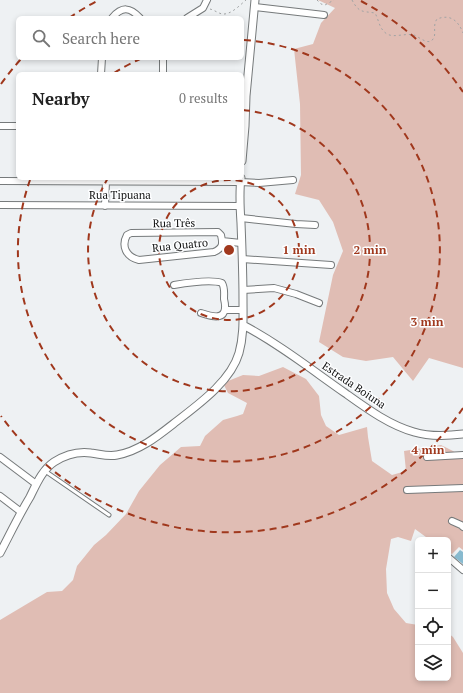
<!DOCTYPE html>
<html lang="en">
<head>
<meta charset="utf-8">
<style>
	:root { --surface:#fff; --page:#f2f2f2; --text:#222; --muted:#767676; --line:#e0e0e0 }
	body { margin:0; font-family:"PT Serif",serif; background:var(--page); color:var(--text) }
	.controls { position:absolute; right:12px; bottom:12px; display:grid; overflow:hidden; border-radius:6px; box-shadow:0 2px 6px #0003 }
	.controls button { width:36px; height:36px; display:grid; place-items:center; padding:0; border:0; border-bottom:1px solid var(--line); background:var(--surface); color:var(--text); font:20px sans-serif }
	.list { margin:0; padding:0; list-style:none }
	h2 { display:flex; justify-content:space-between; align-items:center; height:52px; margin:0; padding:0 16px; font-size:17px }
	h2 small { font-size:13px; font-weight:400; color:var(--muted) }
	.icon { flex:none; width:22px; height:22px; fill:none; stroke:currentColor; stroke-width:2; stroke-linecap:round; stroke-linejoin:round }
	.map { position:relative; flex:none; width:463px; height:693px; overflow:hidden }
	.search { position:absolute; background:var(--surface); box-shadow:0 2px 6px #0003; left:16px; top:16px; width:228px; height:44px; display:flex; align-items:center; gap:10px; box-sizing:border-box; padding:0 14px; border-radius:6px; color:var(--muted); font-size:15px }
	.panel { position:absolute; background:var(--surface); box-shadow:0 2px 6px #0003; left:16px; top:72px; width:228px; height:108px; border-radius:6px }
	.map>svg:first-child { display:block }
</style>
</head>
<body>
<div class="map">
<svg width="463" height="693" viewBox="0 0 463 693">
	<rect width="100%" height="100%" fill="#eef1f3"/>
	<path fill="#e0bdb4" d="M318,0H463V368L429,358L413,381L393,357L366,361L343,357L319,342L333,275L343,251L333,222L319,200L295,194L301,175L300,104L294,49L313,44L321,23L335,8Z
		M283,367L306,379L319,396L321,415L326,426L339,435L367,427L368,437L372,461L392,475L406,471L404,451L441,445L453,451L463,458V550L459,547L452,554L448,552V540H430L415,529L411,541L398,537L391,539L386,569L387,593L394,609L406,623L418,625V678H448V633L453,637L463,653V693H0V620L47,592L62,591L73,580L77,566L94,545L106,535L126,514L139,491L160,465L181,447L200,446L205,436L223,420L237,416L243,414L247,403L228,393L223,383L243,375L259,376Z"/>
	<path fill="#88bacf" d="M460,550L463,552V564L454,557Z"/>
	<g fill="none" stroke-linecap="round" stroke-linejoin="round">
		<defs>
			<path id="service" d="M45,471L109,515"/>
			<path id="minor" d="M255,7L324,15
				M112,18C122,6 130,7 140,18
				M187,18L203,8L207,0
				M101,74L102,58
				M163,74V58
				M0,126H18
				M0,181L240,182L259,183L293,180
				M0,205L240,206
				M105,206L106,181
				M241,218L296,224L315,225
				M218,232L221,235C223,244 223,248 214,252L139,260C126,257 121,246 127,235L131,233Z
				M222,241L241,243
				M242,259L331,265
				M174,285C186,283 211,279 222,283C225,288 224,293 224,299C225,303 226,308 224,312C221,320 207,315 201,313
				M243,290L274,288L296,294L319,303
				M225,310H243
				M0,457L36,484
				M427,457L463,455
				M407,490L463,488
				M0,496L21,512
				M452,521L461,525L463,527
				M448,557L463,570"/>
			<path id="tertiary" d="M242,161L245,126L246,96L255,0
				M243,325C279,344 312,370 345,393C366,408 389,425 414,432C430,437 447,436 463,434
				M0,553C10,534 19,515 30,497C36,485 42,470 54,462C65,455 77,451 91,453C100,454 108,457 117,455C140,451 159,435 177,421C199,404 231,381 239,353C244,335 243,317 243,299C243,274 242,248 241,223C240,208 239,193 241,178"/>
		</defs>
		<use href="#service" stroke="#767a7b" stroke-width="5"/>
		<use href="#minor" stroke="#767a7b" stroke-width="8"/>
		<use href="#tertiary" stroke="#767a7b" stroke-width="9"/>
		<path stroke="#a0a3a4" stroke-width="1" stroke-dasharray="2 3" stroke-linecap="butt" d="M317,0L321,4L325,5L334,0
			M352,0C359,13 362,11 375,13C379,20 379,29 387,34C394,38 405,33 414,35C419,37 429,46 433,39C437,34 432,26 437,19C450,14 458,20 463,33
			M210,9C214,10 218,13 222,14C231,15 240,5 246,0"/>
		<use href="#service" stroke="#fff" stroke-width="3"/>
		<use href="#minor" stroke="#fff" stroke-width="6"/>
		<use href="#tertiary" stroke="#fff" stroke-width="7"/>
	</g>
	<g fill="none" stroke="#a0381d" stroke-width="2" stroke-dasharray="7 5">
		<circle cx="229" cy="250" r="70"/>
		<path d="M243 110A141 141 0 1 1 108 178"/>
		<path d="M114 73A211 211 0 0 1 140 59M244 40A211 211 0 1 1 30 180"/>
		<path d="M463 408A282 282 0 0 1 1 416M1 84A282 282 0 0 1 21 59M69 18A282 282 0 0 1 97 1M361 1A282 282 0 0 1 463 92"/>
	</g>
	<g text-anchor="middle" stroke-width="3" stroke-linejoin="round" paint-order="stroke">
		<g font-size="11" fill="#101111" stroke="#fdfeff">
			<text x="120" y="199">Rua Tipuana</text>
			<text transform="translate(174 223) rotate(-1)" y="4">Rua Três</text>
			<text transform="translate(180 245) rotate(-6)" y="4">Rua Quatro</text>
			<text transform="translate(354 385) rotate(34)" y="4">Estrada Boiuna</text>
		</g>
	</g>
	<circle cx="229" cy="250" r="6" fill="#a0381d" stroke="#fdfeff" stroke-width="2"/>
	<g font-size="12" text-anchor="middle" font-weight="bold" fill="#a0381d" stroke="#fdfeff" stroke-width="3" stroke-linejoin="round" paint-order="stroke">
		<text x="299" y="254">1 min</text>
		<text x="370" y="254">2 min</text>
		<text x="427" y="326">3 min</text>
		<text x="428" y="454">4 min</text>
	</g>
</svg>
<div class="controls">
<button>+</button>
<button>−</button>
<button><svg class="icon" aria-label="locate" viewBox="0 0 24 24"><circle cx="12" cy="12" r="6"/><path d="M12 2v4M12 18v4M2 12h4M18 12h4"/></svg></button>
<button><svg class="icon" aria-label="layers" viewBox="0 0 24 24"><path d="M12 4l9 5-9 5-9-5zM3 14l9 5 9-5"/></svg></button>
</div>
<div class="search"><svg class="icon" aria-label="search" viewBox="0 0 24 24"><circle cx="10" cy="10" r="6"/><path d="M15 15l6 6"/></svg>Search here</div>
<section class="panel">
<h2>Nearby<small>0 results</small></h2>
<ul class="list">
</ul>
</section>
</div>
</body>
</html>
